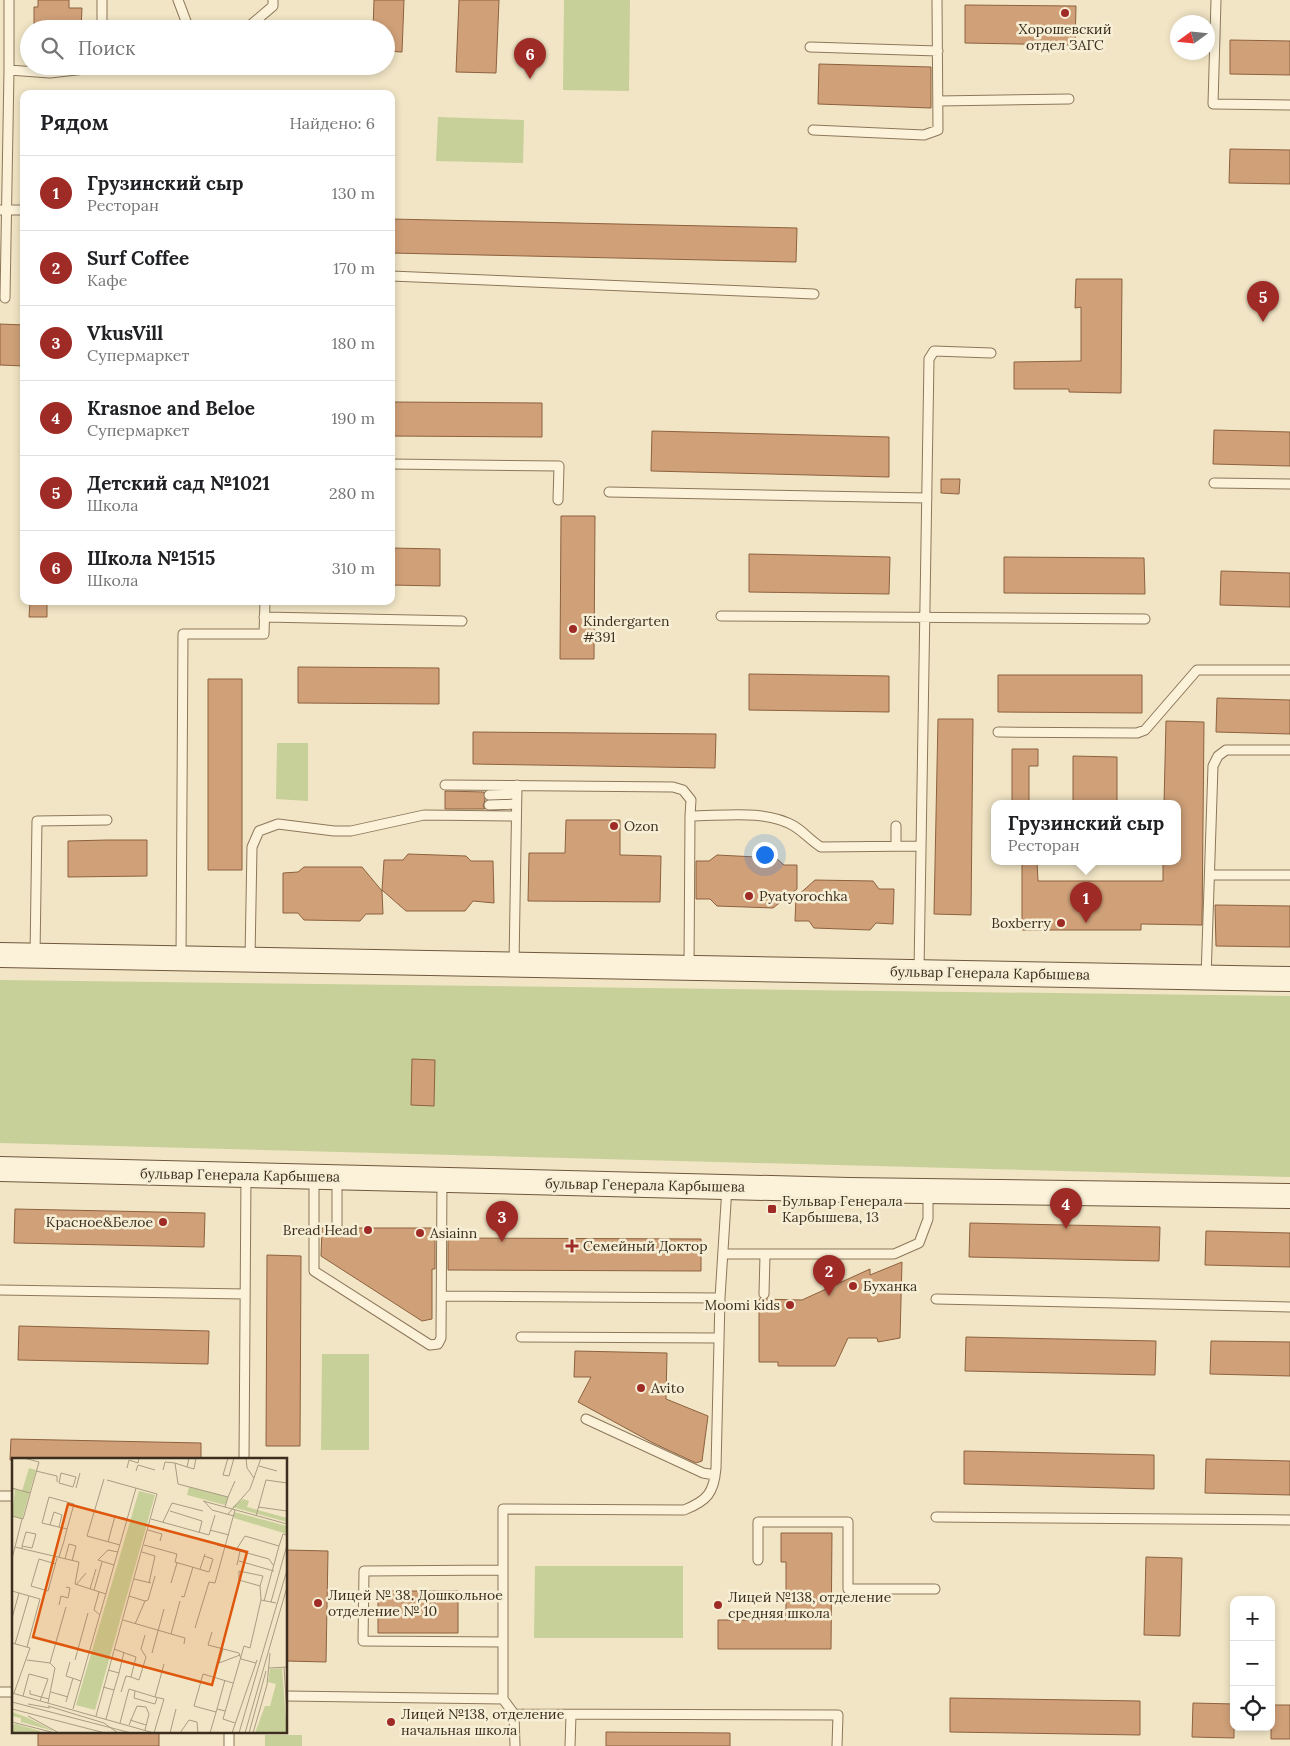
<!DOCTYPE html>
<html lang="ru">
<head>
<meta charset="utf-8">
<style>
	:root { --surface:#fff; --page:#f2f2f2; --text:#202124; --muted:#757577; --line:#e0e0e0; --accent:#9f2b27 }
	body { margin:0; font-family:Lora,serif; background:var(--page); color:var(--text) }
	.controls { position:absolute; right:15px; bottom:15px; display:grid; overflow:hidden; border-radius:10px; box-shadow:0 2px 8px #0003 }
	.controls button { width:45px; height:45px; display:grid; place-items:center; padding:0; border:0; border-bottom:1px solid var(--line); background:var(--surface); color:var(--text); font:25px sans-serif }
	.compass { position:absolute; left:1170px; top:15px; width:45px; height:45px; border-radius:50%; background:var(--surface); box-shadow:0 2px 8px #0003; rotate:255deg }
	.you { position:absolute; left:764px; top:854px; width:18px; height:18px; margin:-12px; border:4px solid #fff; border-radius:50%; background:#1a73e8; box-shadow:0 0 0 8px #1a73e833 }
	.badge { display:grid; place-items:center; width:32px; height:32px; border-radius:50%; background:var(--accent); color:#fff; font-size:16px; font-weight:700 }
	.pin { position:absolute; translate:-50% -41px; filter:drop-shadow(0 1px 2px #0008) }
	.pin::after { content:''; position:absolute; top:26px; width:18px; height:15px; background:inherit; clip-path:polygon(0 0,100% 0,50% 100%) }
	.popup { position:absolute; left:991px; top:800px; width:190px; height:65px; box-sizing:border-box; display:grid; place-content:center; border-radius:10px; background:var(--surface); filter:drop-shadow(0 1px 4px #0005); font-size:16px; white-space:nowrap; color:var(--muted) }
	.popup b { font-size:19px; color:var(--text) }
	.popup::after { content:''; position:absolute; left:50%; top:100%; margin-left:-10px; border:10px solid transparent; border-top-color:var(--surface) }
	.list { margin:0; padding:0; list-style:none }
	h2 { display:flex; justify-content:space-between; align-items:center; height:65px; margin:0; padding:0 20px; font-size:21px }
	h2 small { font-size:16px; font-weight:400; color:var(--muted) }
	.list li { display:grid; grid-template-columns:32px 1fr auto; gap:15px; align-items:center; box-sizing:border-box; height:75px; padding:0 20px; border-top:1px solid var(--line) }
	.list b { display:block; font-size:19px; white-space:nowrap }
	.list p { margin:0; font-size:16px; white-space:nowrap; color:var(--muted) }
	.list em { font-size:16px; font-style:normal; color:var(--muted) }
	.icon { flex:none; width:28px; height:28px; fill:none; stroke:currentColor; stroke-width:2; stroke-linecap:round; stroke-linejoin:round }
	.map { position:relative; flex:none; width:1290px; height:1746px; overflow:hidden }
	.search { position:absolute; background:var(--surface); box-shadow:0 2px 8px #0003; left:20px; top:20px; width:375px; height:55px; display:flex; align-items:center; gap:12px; box-sizing:border-box; padding:0 18px; border-radius:28px; color:var(--muted); font-size:19px }
	.panel { position:absolute; background:var(--surface); box-shadow:0 2px 8px #0003; left:20px; top:90px; width:375px; height:515px; border-radius:10px }
	.map>svg:first-child { display:block }
</style>
</head>
<body>
<div class="map">
<svg width="1290" height="1746" viewBox="0 0 1290 1746">
	<rect width="100%" height="100%" fill="#f1e5c5"/>
	<path fill="#c7d098" d="M564,0H630L629,91L563,90Z
		M438,117L524,120L523,163L436,161Z
		M277,743H308V801L276,799Z
		M0,980L1290,996V1177L0,1143Z
		M322,1354H369V1450H321Z
		M535,1566H683V1638H534Z
		M265,1735H302V1746H265Z"/>
	<path fill="#d0a179" stroke="#8d613e" d="M38,0H69V8H82L81,29H34V7H38Z
		M374,0H404L402,52L386,51V29H373Z
		M459,0H499L496,73L456,72Z
		M965,5L1076,6L1075,45L965,43Z
		M1230,40L1290,41V75L1230,74Z
		M819,64L931,67V108L818,104Z
		M1230,149L1290,150V184L1229,183Z
		M391,219L797,228L796,262L391,253Z
		M1076,279H1122L1121,393L1069,392V389H1014V362L1081,361V307L1075,308Z
		M0,324L24,325V366L0,365Z
		M391,402L542,403V437L391,436Z
		M1214,430L1290,432V466L1213,464Z
		M652,431L889,437V477L651,471Z
		M941,479H960L959,494L941,493Z
		M561,516H595L594,659H560Z
		M391,548L440,549V586L391,585Z
		M749,554L890,557L889,594L749,592Z
		M1004,557L1144,558L1145,594L1004,593Z
		M1221,571L1290,573V607L1220,605Z
		M30,601H47V617H29Z
		M298,667L439,668V704L298,703Z
		M749,674L889,676V712L749,710Z
		M998,675H1142V713L998,712Z
		M208,679H242V870H208Z
		M1217,698L1290,700V734L1216,732Z
		M938,719H973L971,915L934,914Z
		M1166,721L1204,722L1202,925L1141,924V930H1022V862H1037L1038,881H1163V862H1177V804H1164Z
		M473,732L716,734L715,768L473,764Z
		M1012,749H1038V766H1029V804H1012Z
		M1073,756L1117,757V804H1073Z
		M445,791L484,792L485,800L483,806L485,809H445Z
		M566,820H620V855L661,856L660,902L528,901L529,853H565Z
		M107,840H147V876L68,877V841Z
		M408,854L466,856L471,861H493L494,903L473,901L465,911H406L382,890L384,860H403Z
		M717,855L776,858L784,865H797V889L773,908L717,906L710,899H696V861H709Z
		M304,867H362L382,891L383,914H366L360,921L304,920L298,913H283V873L298,872Z
		M815,880L873,881L879,889H894L893,924L876,923L870,930L814,928L809,921H795L796,897Z
		M1215,905L1290,906V947L1216,946Z
		M412,1059L435,1060L434,1106L411,1105Z
		M15,1209L205,1213L204,1247L14,1243Z
		M970,1223L1160,1227L1159,1261L969,1257Z
		M322,1228H331L337,1234L341,1233L343,1228H432V1238H435V1269H432V1319L422,1321L321,1256Z
		M1206,1231L1290,1233V1267L1205,1265Z
		M448,1238L701,1239V1271L448,1270Z
		M267,1255L301,1256L300,1446H266Z
		M902,1262L900,1338L878,1342L877,1338H848L835,1366H778V1362H759V1299L802,1300L870,1269V1275Z
		M19,1326L209,1331L208,1364L18,1360Z
		M966,1337L1156,1341L1155,1375L965,1371Z
		M1211,1341L1290,1342V1376L1210,1374Z
		M575,1351L667,1353L666,1399L708,1416L702,1461L696,1463L653,1443L578,1402L591,1377H574Z
		M11,1439L201,1443V1460H10Z
		M964,1451L1154,1455V1489L964,1484Z
		M1206,1459L1290,1461V1495L1205,1493Z
		M781,1533H832L831,1649H718V1620H786V1562H781Z
		M286,1550L328,1551L326,1662L286,1661Z
		M1146,1557L1182,1558L1180,1636L1144,1635Z
		M378,1591H458V1633H378Z
		M950,1698L1140,1701V1735L950,1732Z
		M1193,1703L1234,1704V1738L1192,1737Z
		M1271,1705H1290V1739H1271Z
		M38,1732H159V1746H38Z
		M606,1732L730,1733V1746H606Z"/>
	<g fill="none" stroke-linecap="round" stroke-linejoin="round">
		<defs>
			<path id="lane" d="M178,0L189,29
				M1216,0L1213,104L1290,105
				M102,29V0
				M246,29L273,6V0
				M810,47L938,51
				M9,70V0
				M938,101L1069,99
				M813,130L924,135L938,130L937,0
				M0,210H24
				M391,276L814,294
				M5,298L9,70L50,73L102,67L138,68
				M391,464L559,466L558,500
				M1214,483L1290,484
				M609,492L927,498
				M721,616L1145,619
				M264,617L462,621
				M998,732L1137,733L1145,730L1197,670H1290
				M445,785L673,787L683,790L691,800L690,816C723,816 765,809 794,826C804,832 811,841 821,847L921,846
				M489,795L517,794
				M489,805L516,804
				M896,846V826
				M1210,875H1290
				M35,955L37,821L107,820
				M181,958L183,634H264L265,601
				M250,958L252,847L259,831L278,824L334,831H351L424,815L516,816
				M514,964L517,785
				M689,967L690,816
				M919,971L929,359L934,351L991,353
				M1206,978L1213,766L1218,756L1226,750H1290
				M314,1178V1271L430,1345L438,1344L441,1338L442,1180
				M337,1228V1178
				M723,1254H894L919,1243L928,1219V1193
				M0,1290L245,1294
				M764,1294L765,1255
				M442,1296L720,1298
				M936,1299L1290,1307
				M521,1337L718,1338
				M586,1419L703,1473L715,1475
				M244,1460L246,1175
				M0,1496H14
				M936,1517L1290,1520
				M758,1560V1522H848V1589H935
				M503,1642L363,1641L364,1571L503,1570
				M0,1692H14
				M286,1696L503,1699
				M514,1714L838,1715L837,1746
				M229,1732V1746
				M515,1746L514,1714L503,1699V1509L684,1510C707,1501 714,1493 716,1468L720,1298L727,1187
				M570,1746L571,1715"/>
			<path id="secondary" d="M0,955L1290,979
				M0,1169L849,1190L1290,1196"/>
		</defs>
		<use href="#lane" stroke="#8d775a" stroke-width="11"/>
		<use href="#secondary" stroke="#6f583d" stroke-width="26"/>
		<use href="#lane" stroke="#fbf2d9" stroke-width="9"/>
		<use href="#secondary" stroke="#fbf2d9" stroke-width="24"/>
	</g>
	<g fill="#9f2b27" stroke="#f7efd5" stroke-width="2">
		<circle cx="1065" cy="13" r="5"/>
		<circle cx="573" cy="629" r="5"/>
		<circle cx="614" cy="826" r="5"/>
		<circle cx="749" cy="896" r="5"/>
		<circle cx="1061" cy="923" r="5"/>
		<rect x="767" y="1204" width="10" height="10" rx="2.5"/>
		<circle cx="163" cy="1222" r="5"/>
		<circle cx="368" cy="1230" r="5"/>
		<circle cx="420" cy="1233" r="5"/>
		<path d="M569.5 1238.5h5v5h5v5h-5v5h-5v-5h-5v-5h5z"/>
		<circle cx="853" cy="1286" r="5"/>
		<circle cx="790" cy="1305" r="5"/>
		<circle cx="641" cy="1388" r="5"/>
		<circle cx="318" cy="1603" r="5"/>
		<circle cx="718" cy="1605" r="5"/>
		<circle cx="391" cy="1722" r="5"/>
	</g>
	<g text-anchor="middle" stroke-width="5" stroke-linejoin="round" paint-order="stroke">
		<g font-size="14" fill="#3c2e1f" stroke="#f7efd5" text-anchor="start">
			<text x="1065" y="34" text-anchor="middle">Хорошевский<tspan x="1065" dy="16">отдел ЗАГС</tspan></text>
			<text x="583" y="626">Kindergarten<tspan x="583" dy="16">#391</tspan></text>
			<text x="624" y="831">Ozon</text>
			<text x="759" y="901">Pyatyorochka</text>
			<text x="1051" y="928" text-anchor="end">Boxberry</text>
			<text x="782" y="1206">Бульвар Генерала<tspan x="782" dy="16">Карбышева, 13</tspan></text>
			<text x="153" y="1227" text-anchor="end">Красное&amp;Белое</text>
			<text x="358" y="1235" text-anchor="end">Bread Head</text>
			<text x="430" y="1238">Asiainn</text>
			<text x="583" y="1251">Семейный Доктор</text>
			<text x="863" y="1291">Буханка</text>
			<text x="780" y="1310" text-anchor="end">Moomi kids</text>
			<text x="651" y="1393">Avito</text>
			<text x="328" y="1600">Лицей № 38. Дошкольное<tspan x="328" dy="16">отделение № 10</tspan></text>
			<text x="728" y="1602">Лицей №138, отделение<tspan x="728" dy="16">средняя школа</tspan></text>
			<text x="401" y="1719">Лицей №138, отделение<tspan x="401" dy="16">начальная школа</tspan></text>
		</g>
		<g font-size="14" fill="#3c2e1f" stroke="#f7efd5">
			<text transform="translate(990 973) rotate(1)" y="5">бульвар Генерала Карбышева</text>
			<text transform="translate(240 1175) rotate(1)" y="5">бульвар Генерала Карбышева</text>
			<text transform="translate(645 1185) rotate(1)" y="5">бульвар Генерала Карбышева</text>
		</g>
	</g>
	<g transform="translate(12 1458)">
		<rect width="275" height="275" fill="#f1e5c5"/>
		<path d="M17,10L24,12L10,61L0,58L3,33L0,30L10,33ZM177,29L216,39L213,47L175,37ZM127,33L143,37L83,252L64,247ZM231,41L237,43L235,49L275,60V64L220,49ZM222,54L275,68V76L222,60ZM270,210L275,275H243L253,248H258L264,226L256,224L258,211ZM0,254L14,259L42,273L9,264V260L0,258ZM4,266L28,273V275H0V267Z" fill="#c7d098"/>
		<path fill="none" stroke="#a99c83" stroke-width="1" d="M177,0L175,9L163,5L166,26L216,39L213,49M216,0L211,17L217,18L222,0M234,0L235,10L242,20M247,8L265,13M175,9L182,11L184,0M115,10L117,2L126,5L127,0M151,12L153,4L163,5M24,13L45,18V24M124,13L126,7L143,12M49,15L64,19L61,29L47,25ZM92,21L75,78L108,87M0,30L18,35M64,30L68,15M216,39L223,23M191,43L275,66M192,43L200,52L222,58M246,49L275,53M158,53L190,63L187,75M216,56L238,31L249,0M0,58L11,61L27,4L12,0M244,58L254,22L275,25M139,61L197,77L203,57M151,64L160,45L191,53M38,67L42,54L50,57L47,69M136,72L150,76L148,83M198,72L217,77M96,84L103,58L116,61M132,87L165,96L163,104L197,114L201,101L192,98M205,87L228,93L225,107M267,88L271,76L275,77M3,89L10,61M10,91V88L14,74L24,76L20,90L10,88M224,92L233,78L267,88L252,143M228,93L257,101L261,107M130,94L143,98L137,125M47,99L52,83L55,71L62,46L37,39L30,65L55,71M0,100L3,89L67,104L63,126L94,136M53,101L57,86L64,88L60,103M227,103L262,113M44,106L27,101L19,128L36,133L45,100M102,107L86,102L96,92L106,94M188,111L193,96M122,121L139,125M159,125L165,105M64,127L74,115M248,128L251,118L227,113V122L248,128L249,142L264,145M78,131L84,111M82,132L90,104M0,133L28,141L15,189M87,134L82,152L88,157M117,138L133,143M169,138L172,139L181,109M259,144L275,87M47,147L49,138L56,140L58,130L54,129M0,160L7,135M111,162L173,180L172,186M123,166L133,143L136,142L143,118M183,170L197,124L203,125L223,52M200,174L196,187L227,195L229,201L244,205M159,176L168,143M0,185L18,190L2,235M3,186L17,138M102,191L124,199L119,219L127,222L134,199L129,191L133,177M211,191L207,205L228,197M140,195L152,151M15,202L38,205L43,210L36,245M63,202L76,155M58,204L54,218L69,223M38,205L54,149M272,209L275,256M257,210L275,209M107,215L112,194M91,229L102,232L107,215L96,212M18,232V236L37,241M123,233L122,240L143,246L145,240M39,234L56,239M109,234L114,218L119,219M0,235L142,275M11,238L17,216L36,221L28,243M0,244L119,275M54,244L61,220M16,246L38,250M36,248L92,265L106,275M0,251L93,275M61,251L124,30M205,251L213,222M204,254L182,248L191,216L221,225M16,258L47,275M84,258L145,36L95,22M94,261L102,232M118,262L134,267M0,264L43,275M108,265L117,231L143,239L152,206M223,265L211,261L232,188L238,190L249,142M117,267L125,248L134,249L137,256L133,272M142,275L152,241L143,239M158,275L164,251M168,275L177,262L185,264L186,275M198,275L205,251L213,253M220,275L245,202M227,275L275,112M233,275L275,129M237,275L254,213M241,275L255,227L258,195"/>
		<path fill="#df570d" fill-opacity="0.15" stroke="#df570d" stroke-width="2.5" d="M56,46L235,94L200,227L21,179Z"/>
		<rect width="275" height="275" fill="none" stroke="#3c2e1f" stroke-width="2.5"/>
	</g>
</svg>
<div class="controls">
<button>+</button>
<button>−</button>
<button><svg class="icon" aria-label="locate" viewBox="0 0 24 24"><circle cx="12" cy="12" r="6"/><path d="M12 2v4M12 18v4M2 12h4M18 12h4"/></svg></button>
</div>
<svg class="compass" viewBox="-18 -18 36 36"><path d="M0-13l5 13h-10z" fill="#e53935"/><path d="M0 13l5-13h-10z" fill="#757577"/></svg>
<div class="you"></div>
<div class="pin badge" style="left:1086px;top:923px">1</div>
<div class="popup"><b>Грузинский сыр</b>Ресторан</div>
<div class="pin badge" style="left:829px;top:1296px">2</div>
<div class="pin badge" style="left:502px;top:1242px">3</div>
<div class="pin badge" style="left:1066px;top:1229px">4</div>
<div class="pin badge" style="left:1263px;top:322px">5</div>
<div class="pin badge" style="left:530px;top:79px">6</div>
<div class="search"><svg class="icon" aria-label="search" viewBox="0 0 24 24"><circle cx="10" cy="10" r="6"/><path d="M15 15l6 6"/></svg>Поиск</div>
<section class="panel">
<h2>Рядом<small>Найдено: 6</small></h2>
<ul class="list">
<li><span class="badge">1</span><div><b>Грузинский сыр</b><p>Ресторан</p></div><em>130 m</em></li>
<li><span class="badge">2</span><div><b>Surf Coffee</b><p>Кафе</p></div><em>170 m</em></li>
<li><span class="badge">3</span><div><b>VkusVill</b><p>Супермаркет</p></div><em>180 m</em></li>
<li><span class="badge">4</span><div><b>Krasnoe and Beloe</b><p>Супермаркет</p></div><em>190 m</em></li>
<li><span class="badge">5</span><div><b>Детский сад №1021</b><p>Школа</p></div><em>280 m</em></li>
<li><span class="badge">6</span><div><b>Школа №1515</b><p>Школа</p></div><em>310 m</em></li>
</ul>
</section>
</div>
</body>
</html>
